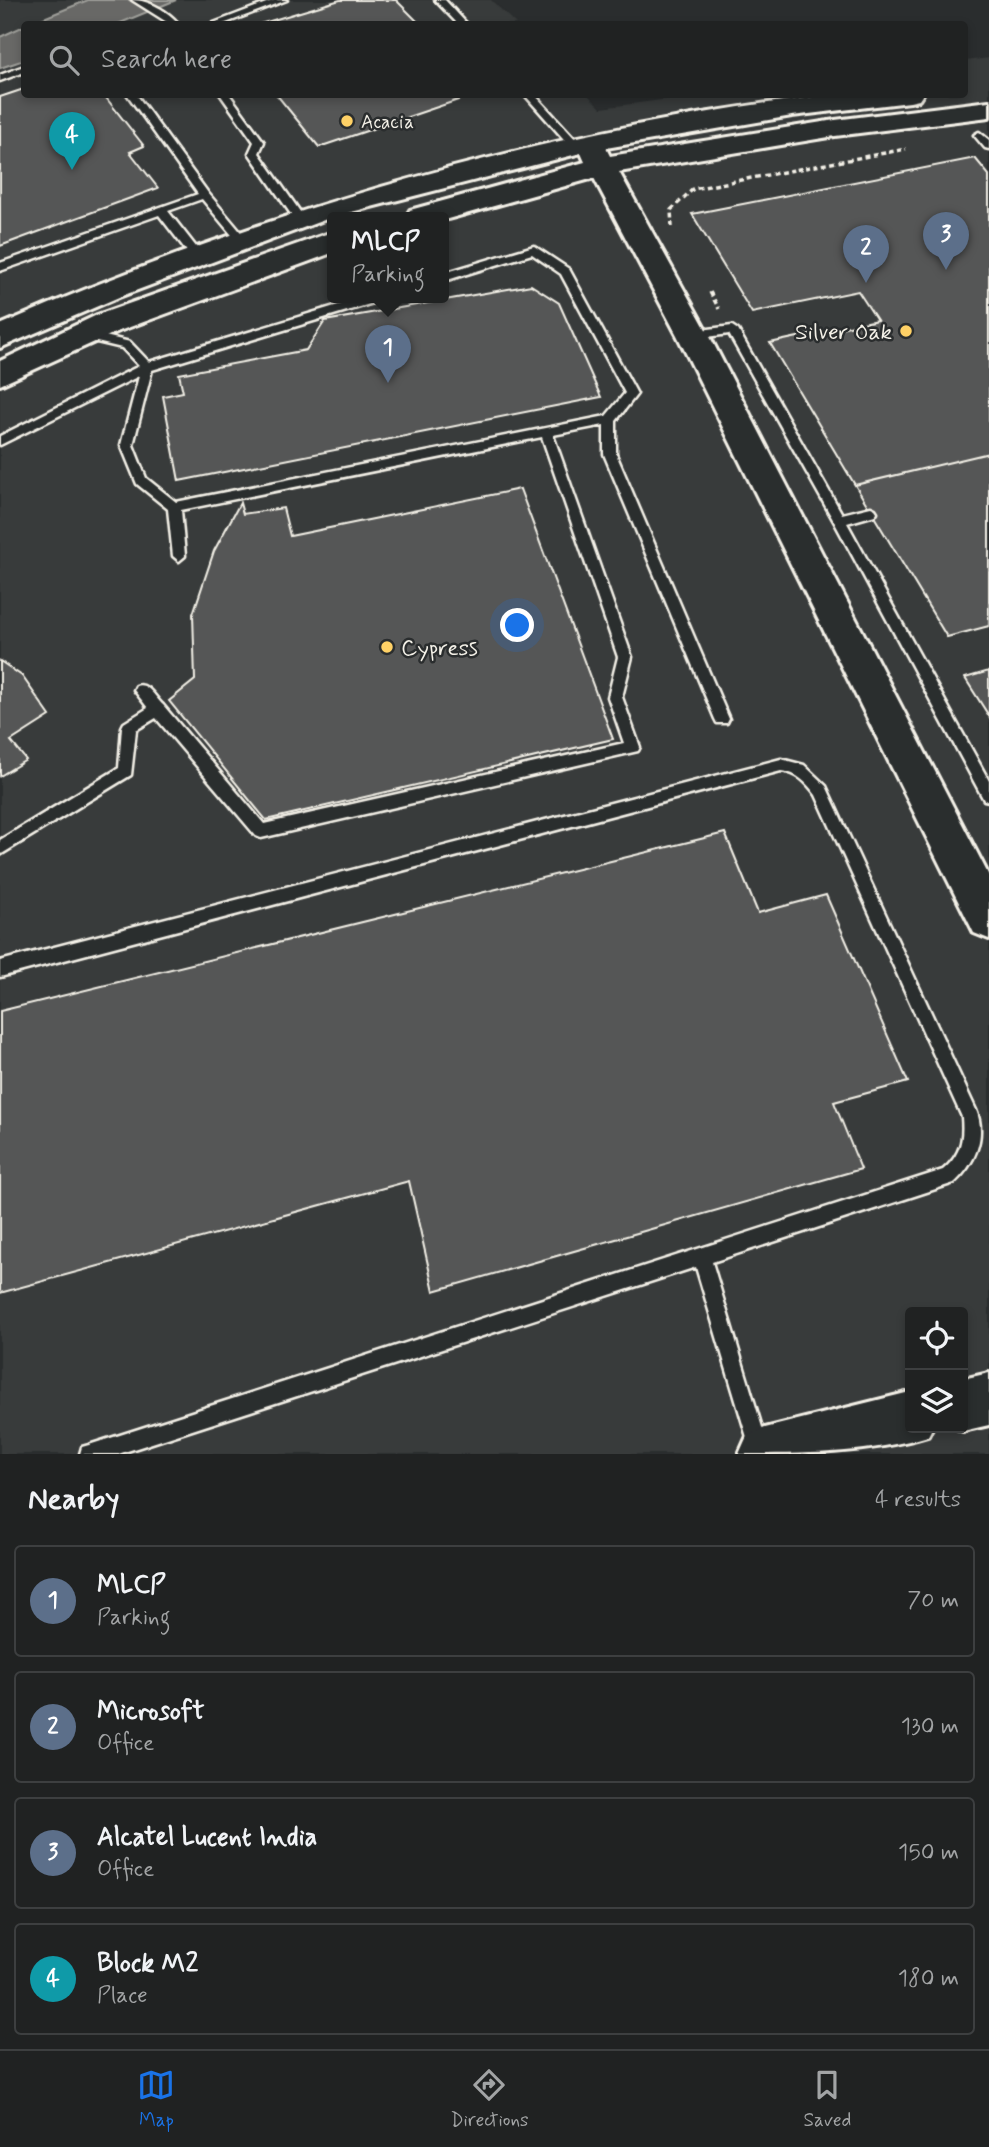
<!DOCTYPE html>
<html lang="en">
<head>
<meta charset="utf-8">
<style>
	:root { --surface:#202222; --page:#2d2f2f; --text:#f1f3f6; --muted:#a2a4a5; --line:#3d3f40; --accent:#1a73e8 }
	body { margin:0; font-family:Mynerve,sans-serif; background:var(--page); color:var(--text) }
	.controls { position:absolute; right:21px; bottom:21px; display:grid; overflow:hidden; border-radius:7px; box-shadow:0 4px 10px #0003 }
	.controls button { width:63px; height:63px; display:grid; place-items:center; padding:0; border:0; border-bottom:2px solid var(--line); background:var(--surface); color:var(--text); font:35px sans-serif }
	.you { position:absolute; left:518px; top:626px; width:24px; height:24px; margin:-18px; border:5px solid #fff; border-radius:50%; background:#1a73e8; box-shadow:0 0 0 10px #1a73e833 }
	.badge { display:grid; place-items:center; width:46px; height:46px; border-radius:50%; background:var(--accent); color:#fff; font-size:23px; font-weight:700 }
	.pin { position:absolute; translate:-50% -58px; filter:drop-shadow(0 2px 4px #0008) }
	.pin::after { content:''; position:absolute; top:37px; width:24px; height:21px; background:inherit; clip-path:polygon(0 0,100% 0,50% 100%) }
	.popup { position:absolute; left:327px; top:212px; width:122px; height:91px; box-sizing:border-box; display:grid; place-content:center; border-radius:7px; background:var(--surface); filter:drop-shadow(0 2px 5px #0005); font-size:23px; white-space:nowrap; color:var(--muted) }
	.popup b { font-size:26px; color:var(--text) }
	.popup::after { content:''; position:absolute; left:50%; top:100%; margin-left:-14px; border:14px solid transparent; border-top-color:var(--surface) }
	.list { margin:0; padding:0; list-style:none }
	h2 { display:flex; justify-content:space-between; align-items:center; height:91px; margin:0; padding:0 28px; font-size:30px }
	h2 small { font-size:23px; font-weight:400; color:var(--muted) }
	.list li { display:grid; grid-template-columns:46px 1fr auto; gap:21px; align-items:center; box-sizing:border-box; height:112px; margin:0 14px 14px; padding:0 14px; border:2px solid var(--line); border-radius:7px }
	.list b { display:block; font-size:26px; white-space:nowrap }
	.list p { margin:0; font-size:23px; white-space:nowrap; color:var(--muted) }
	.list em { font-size:23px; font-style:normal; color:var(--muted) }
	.icon { flex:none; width:38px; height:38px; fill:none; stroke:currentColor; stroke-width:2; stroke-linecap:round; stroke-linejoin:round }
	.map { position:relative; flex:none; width:989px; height:1454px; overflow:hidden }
	.search { position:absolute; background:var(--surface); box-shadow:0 4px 10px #0003; left:21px; right:21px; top:21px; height:77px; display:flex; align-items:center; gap:18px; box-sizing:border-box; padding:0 24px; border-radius:7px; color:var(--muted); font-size:26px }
	.sheet { height:595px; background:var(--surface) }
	nav { display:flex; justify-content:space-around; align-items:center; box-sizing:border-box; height:98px; border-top:2px solid var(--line); background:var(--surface); font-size:19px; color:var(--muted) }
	nav a { display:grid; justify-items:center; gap:4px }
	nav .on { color:var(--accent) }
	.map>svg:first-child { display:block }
</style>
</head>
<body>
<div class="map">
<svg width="989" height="1454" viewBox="0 0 989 1454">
	<rect width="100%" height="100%" fill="#2a2d2e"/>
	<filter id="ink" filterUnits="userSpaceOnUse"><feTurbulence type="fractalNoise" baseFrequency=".0143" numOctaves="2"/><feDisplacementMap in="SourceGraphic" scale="14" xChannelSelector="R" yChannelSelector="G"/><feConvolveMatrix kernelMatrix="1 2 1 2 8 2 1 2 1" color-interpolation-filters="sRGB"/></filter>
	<g filter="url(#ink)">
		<path fill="#373a3a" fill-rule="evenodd" d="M0,0H491L516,24H24V94H587L601,108L706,94H964L965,61L989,58V1454H0V68L12,64L0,35ZM332,217H444V297H332ZM910,1312H963V1428H910Z"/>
		<path fill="#676866" stroke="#9f9f9a" stroke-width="2" d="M88,0H176L118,24H29Z
			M24,26V60L0,68V37Z"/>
		<path fill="#555756" stroke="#f4f1e8" stroke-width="2" d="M340,0H396L420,24H260Z
			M24,89V94H103L144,146L130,152L158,188L0,246V97Z
			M276,94H476L319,147Z
			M975,158L989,175V453L855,485L770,343L877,320L858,291L752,313L692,214Z
			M531,285L559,303L601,397L179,481L163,396L183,392L179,374L306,350L325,321Z
			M989,453V626L947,637L855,485Z
			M520,489L613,739L266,820L169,701L195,680L193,614L214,551L240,503L243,514L283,508L290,536Z
			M0,661L22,676L50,716L11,741L26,760L0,776Z
			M989,671V716L965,678Z
			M725,833L758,913L826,895L908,1082L834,1102L861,1169L434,1291L409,1181L0,1293V1011Z"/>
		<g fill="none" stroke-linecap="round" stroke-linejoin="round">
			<defs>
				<path id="lane" d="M132,0C149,0 168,11 179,24H170Z
					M274,0H287L223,24H211Z
					M435,0H445L467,24H458Z
					M24,66V72L0,81V75Z
					M127,94H136L208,193L244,236V240H236L202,199L168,211L200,252V258H192L159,215L0,271V263L198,194Z
					M220,94H229L264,142L259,153L303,216V220H295L249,153L254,142Z
					M524,94H534L578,142V146H570Z
					M979,132L989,140V149L985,148L974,135Z
					M534,246L569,269L637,394L616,421V454L729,719L727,723H717L715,719L604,454V425L553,435L632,657L622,697L640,747L638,751L261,838L256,836L156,718L136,730L131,775L0,855V840L119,768L122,727L124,723L148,708L134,690L136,686C148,682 155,698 163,705L264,824L624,743L608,697L618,657L542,437L181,510L185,556L179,561L173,556L168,509L137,484L121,445L139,376L0,445V436L139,366L122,348L80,338V332L84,331L130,342L149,362L365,297H384L383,300L152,370L133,445L146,478L176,502L606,416L625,393L561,274L532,254L444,281V273Z
					M732,326L738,330L842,514L871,507L875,509L877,512L875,515L847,523L989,781V801L984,800L835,523L729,334L693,339L687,335L693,331Z
					M781,759L804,765L826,786L976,1110C987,1137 974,1165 954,1183L712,1262L770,1454H752L696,1267L118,1454H80L82,1447L89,1445L943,1170C961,1155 964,1139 962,1117L816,795C806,782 798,773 781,771L0,977V961Z"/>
				<path id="secondary" d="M836,94H923L919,100L910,102L792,116L606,148L610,156L835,120L989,101V117L835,136L619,172L709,335L989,876V939L974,933L677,335L594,178L444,220V217H406L410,210L585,162L581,153L332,217L119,297L0,348V325C268,209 547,128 836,94Z
					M332,232V253L119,331L0,385V361L97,315Z
					M989,1373V1425L963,1431L956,1428H963V1379Z
					M910,1392V1428H932L928,1436C868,1454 803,1454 739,1454L747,1436L765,1428Z"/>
			</defs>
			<use href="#lane" stroke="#f4f1e8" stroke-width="5"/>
			<use href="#secondary" stroke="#f4f1e8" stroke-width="6"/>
			<path stroke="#f4f1e8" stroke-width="3.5" stroke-dasharray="5 3.5" stroke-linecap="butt" d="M672,227L671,210L693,189L906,149
				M710,292L719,309"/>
			<use href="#lane" fill="#2a2d2e" fill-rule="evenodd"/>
			<use href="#secondary" fill="#2a2d2e" fill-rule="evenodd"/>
		</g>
	</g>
	<g fill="#ffd166" stroke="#2a2d2e" stroke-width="2.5">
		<circle cx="347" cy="121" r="7"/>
		<circle cx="906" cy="331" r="7"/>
		<circle cx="387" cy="647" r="7"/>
	</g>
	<g text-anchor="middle" stroke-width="5" stroke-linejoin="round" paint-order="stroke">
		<g font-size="19" fill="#f4f1e8" stroke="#2a2d2e" text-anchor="start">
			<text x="361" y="128">Acacia</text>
		</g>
		<g font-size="23" fill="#f4f1e8" stroke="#2a2d2e" text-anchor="end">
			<text x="892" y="339">Silver Oak</text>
			<text x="401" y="655" text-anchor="start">Cypress</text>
		</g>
	</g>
</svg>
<div class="controls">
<button><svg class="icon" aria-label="locate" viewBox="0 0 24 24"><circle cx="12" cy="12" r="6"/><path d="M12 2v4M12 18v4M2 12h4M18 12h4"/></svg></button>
<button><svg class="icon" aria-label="layers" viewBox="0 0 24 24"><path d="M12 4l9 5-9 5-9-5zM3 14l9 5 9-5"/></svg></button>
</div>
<div class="you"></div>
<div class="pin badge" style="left:388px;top:383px;background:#5c6f8a">1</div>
<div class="popup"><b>MLCP</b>Parking</div>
<div class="pin badge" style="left:866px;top:283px;background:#5c6f8a">2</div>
<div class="pin badge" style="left:946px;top:270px;background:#5c6f8a">3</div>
<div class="pin badge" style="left:72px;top:170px;background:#0f9aa8">4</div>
<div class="search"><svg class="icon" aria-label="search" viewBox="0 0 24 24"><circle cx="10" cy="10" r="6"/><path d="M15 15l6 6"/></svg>Search here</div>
</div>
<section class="sheet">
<h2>Nearby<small>4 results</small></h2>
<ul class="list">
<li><span class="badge" style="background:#5c6f8a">1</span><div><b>MLCP</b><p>Parking</p></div><em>70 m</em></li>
<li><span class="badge" style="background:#5c6f8a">2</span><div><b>Microsoft</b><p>Office</p></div><em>130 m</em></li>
<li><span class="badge" style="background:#5c6f8a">3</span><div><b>Alcatel Lucent India</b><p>Office</p></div><em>150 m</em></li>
<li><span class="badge" style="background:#0f9aa8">4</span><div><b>Block M2</b><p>Place</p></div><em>180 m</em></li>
</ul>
</section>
<nav>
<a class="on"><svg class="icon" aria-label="map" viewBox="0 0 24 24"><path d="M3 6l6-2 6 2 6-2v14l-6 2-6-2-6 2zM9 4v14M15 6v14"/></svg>Map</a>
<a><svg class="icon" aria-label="directions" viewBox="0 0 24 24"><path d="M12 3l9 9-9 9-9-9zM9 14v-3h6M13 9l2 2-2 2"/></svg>Directions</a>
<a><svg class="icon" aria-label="saved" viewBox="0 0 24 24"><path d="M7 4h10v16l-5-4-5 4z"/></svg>Saved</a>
</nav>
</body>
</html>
